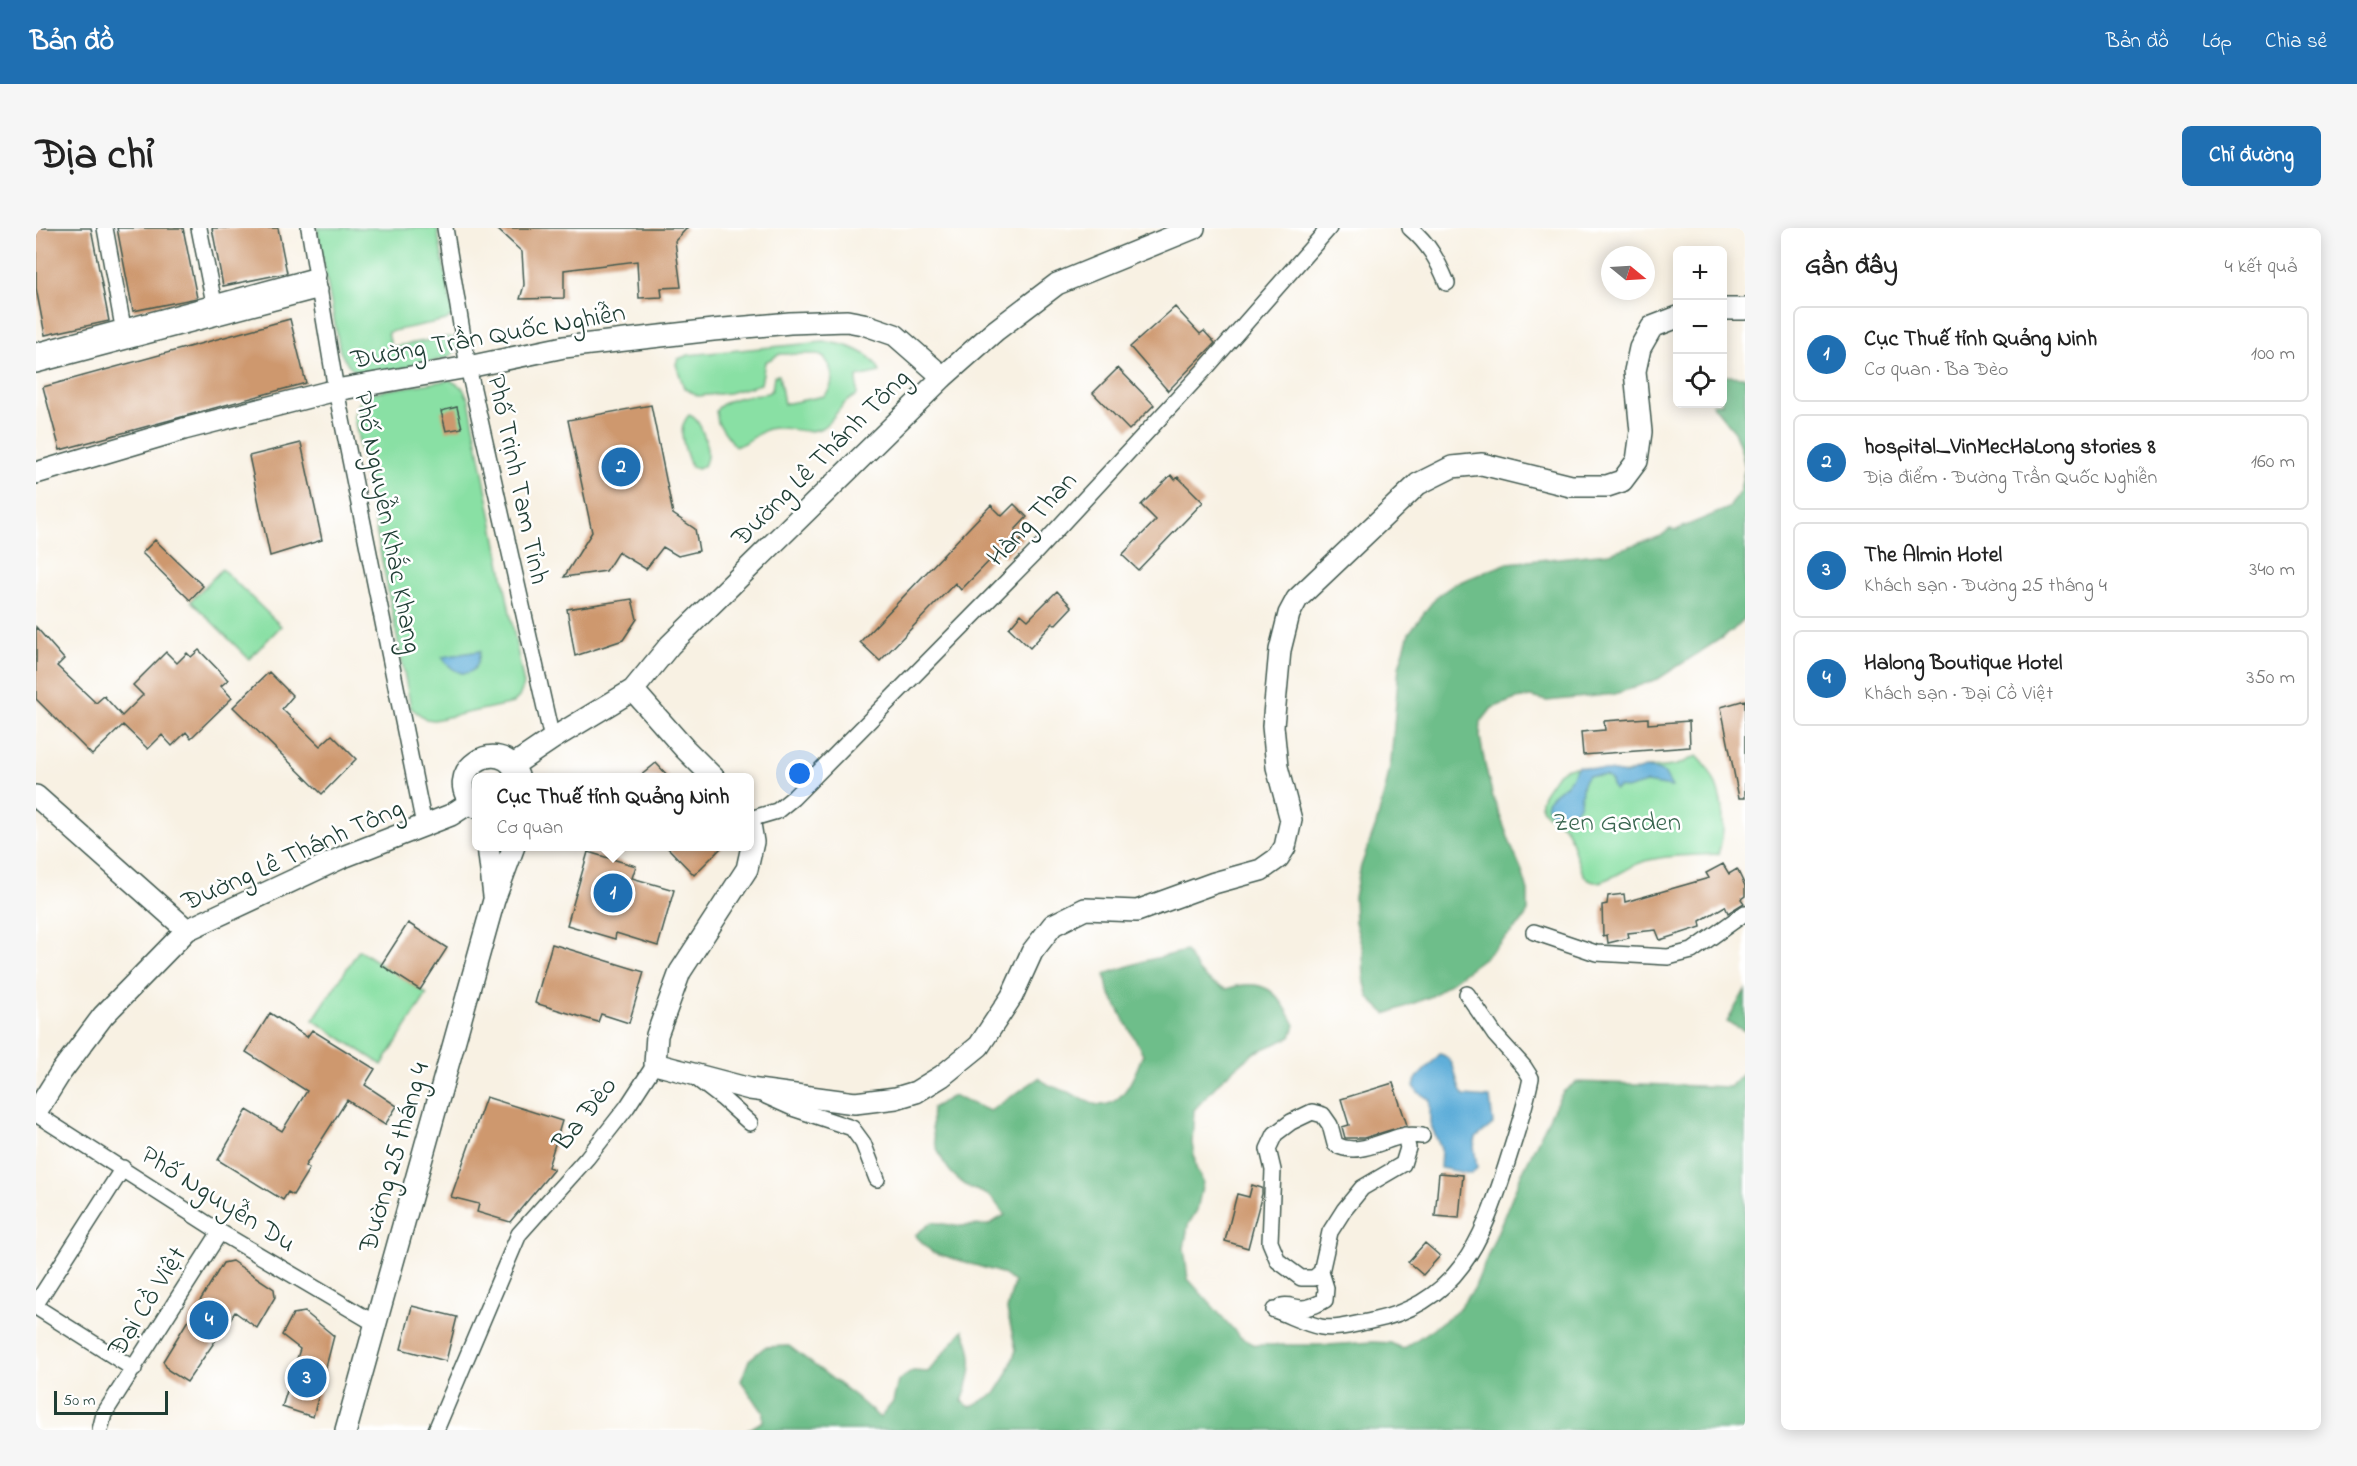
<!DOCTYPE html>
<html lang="vi">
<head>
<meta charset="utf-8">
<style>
	:root { --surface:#fff; --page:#f6f6f6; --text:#222; --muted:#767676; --line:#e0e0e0; --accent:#1f6fb2 }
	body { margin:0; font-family:"Indie Flower",sans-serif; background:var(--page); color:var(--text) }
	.controls { position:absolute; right:18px; top:18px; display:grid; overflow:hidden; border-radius:9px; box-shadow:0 3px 15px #0003 }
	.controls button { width:54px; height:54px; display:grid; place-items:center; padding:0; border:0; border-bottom:2px solid var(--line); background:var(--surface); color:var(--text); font:30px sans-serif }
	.compass { position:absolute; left:1565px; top:18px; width:54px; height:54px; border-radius:50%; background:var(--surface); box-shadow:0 3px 15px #0003; rotate:108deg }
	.scale { position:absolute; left:18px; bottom:15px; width:114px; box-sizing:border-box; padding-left:6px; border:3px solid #1f3d34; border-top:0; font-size:16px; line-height:21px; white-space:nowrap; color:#1f3d34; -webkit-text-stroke:4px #fff; paint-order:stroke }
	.you { position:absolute; left:764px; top:546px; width:21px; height:21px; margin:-15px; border:4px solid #fff; border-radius:50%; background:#1a73e8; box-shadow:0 0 0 9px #1a73e833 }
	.badge { display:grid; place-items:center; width:39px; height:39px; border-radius:50%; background:var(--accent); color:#fff; font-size:20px; font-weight:700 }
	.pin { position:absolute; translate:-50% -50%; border:3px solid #fff; box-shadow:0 2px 6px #0006 }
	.popup { position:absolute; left:436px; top:545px; width:282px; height:78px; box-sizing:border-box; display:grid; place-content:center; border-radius:9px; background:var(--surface); filter:drop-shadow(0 2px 4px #0005); font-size:20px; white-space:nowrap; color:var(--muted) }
	.popup b { font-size:22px; color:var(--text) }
	.popup::after { content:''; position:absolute; left:50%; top:100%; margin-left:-12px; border:12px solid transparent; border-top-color:var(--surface) }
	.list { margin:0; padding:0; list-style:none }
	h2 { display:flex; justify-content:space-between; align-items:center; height:78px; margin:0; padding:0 24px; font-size:26px }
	h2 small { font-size:20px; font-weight:400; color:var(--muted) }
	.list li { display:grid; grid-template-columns:39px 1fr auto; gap:18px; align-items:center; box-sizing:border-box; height:96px; margin:0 12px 12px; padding:0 12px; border:2px solid var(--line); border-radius:9px }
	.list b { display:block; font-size:22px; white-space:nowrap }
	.list p { margin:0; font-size:20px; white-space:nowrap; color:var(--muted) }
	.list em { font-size:20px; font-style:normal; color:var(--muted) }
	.icon { flex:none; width:33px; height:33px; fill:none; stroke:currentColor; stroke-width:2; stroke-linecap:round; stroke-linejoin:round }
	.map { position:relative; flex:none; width:1709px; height:1202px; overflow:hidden; border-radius:9px }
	header { display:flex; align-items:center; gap:36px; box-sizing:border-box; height:84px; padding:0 30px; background:var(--accent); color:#fff }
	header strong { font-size:28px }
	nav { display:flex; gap:33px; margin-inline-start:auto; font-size:21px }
	.intro { display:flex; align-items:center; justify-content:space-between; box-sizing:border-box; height:144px; padding:0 36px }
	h1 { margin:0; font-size:42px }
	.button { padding:15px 27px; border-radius:9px; background:var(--accent); color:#fff; font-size:21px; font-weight:700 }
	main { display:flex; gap:36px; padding:0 36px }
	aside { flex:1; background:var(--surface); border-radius:9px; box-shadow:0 3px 15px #0003 }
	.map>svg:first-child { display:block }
</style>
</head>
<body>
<header>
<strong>Bản đồ</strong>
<nav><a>Bản đồ</a><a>Lớp</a><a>Chia sẻ</a></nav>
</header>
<div class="intro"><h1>Địa chỉ</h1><a class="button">Chỉ đường</a></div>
<main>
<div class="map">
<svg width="1709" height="1202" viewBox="0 0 1709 1202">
	<rect width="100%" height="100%" fill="#fff"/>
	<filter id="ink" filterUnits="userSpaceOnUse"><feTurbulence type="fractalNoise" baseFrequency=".0167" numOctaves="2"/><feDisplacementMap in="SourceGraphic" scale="12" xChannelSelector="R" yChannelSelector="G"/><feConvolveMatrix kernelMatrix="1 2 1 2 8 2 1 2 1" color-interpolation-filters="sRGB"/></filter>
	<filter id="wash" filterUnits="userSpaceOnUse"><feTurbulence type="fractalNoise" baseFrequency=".008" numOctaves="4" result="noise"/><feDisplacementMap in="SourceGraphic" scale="24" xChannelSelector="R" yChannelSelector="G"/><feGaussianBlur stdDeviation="1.35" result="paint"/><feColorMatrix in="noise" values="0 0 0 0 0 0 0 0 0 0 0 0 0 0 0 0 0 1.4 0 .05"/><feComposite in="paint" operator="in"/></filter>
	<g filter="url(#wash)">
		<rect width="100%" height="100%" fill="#f8f1e3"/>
		<path fill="#89e0a4" stroke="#548e6c" stroke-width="1.5" d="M281,0H401L417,87L410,92L352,104L355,119L411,109L419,110C422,120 420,124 411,130C393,134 337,150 322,144C313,140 308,132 304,123Z
			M787,114C807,115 836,123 844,144L821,149V167C817,169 812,172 809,175C801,183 797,192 787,199C771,209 750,196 732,201C720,205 711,217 699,218L682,195L680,183C688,169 717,167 732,165L736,162L738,148L743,147L748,176L788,168C801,157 797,133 782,126H744L729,134L725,156L693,165L662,168L648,160L640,136L642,131L652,127Z
			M414,152L426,159L433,172L488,457L483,469L477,475L398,492L390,491L375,480L318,189L321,178L333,165Z
			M653,187C666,191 675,224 669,236C668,239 665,240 661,241L655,239C650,224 639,201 653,187Z
			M186,341L245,398L213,431L155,373Z
			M1661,528C1686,552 1693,594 1682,626C1655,628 1626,626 1601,636C1589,641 1567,658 1555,653C1542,649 1538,613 1530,601C1524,591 1507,590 1505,576C1504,569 1510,562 1514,556C1534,521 1563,551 1592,545C1598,544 1604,541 1610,540C1621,539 1630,540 1641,537C1649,535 1653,530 1661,528Z
			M323,722L391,766L346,837L277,792Z"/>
		<path fill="#6ebe8a" stroke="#467e5f" stroke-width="1.5" d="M1689,148L1709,149V390L1695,404L1622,451L1579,466L1511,473L1495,469L1480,471L1456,480L1445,494L1444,509L1449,537L1457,569L1476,620L1486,643L1492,663V684L1485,695L1449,729L1396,768L1350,786L1333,770L1328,751L1327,723L1319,694L1318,669L1325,638L1340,597L1350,558L1355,533L1363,439L1373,405L1400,369L1419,356L1472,335L1573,325L1625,308L1634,301L1640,302L1693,280L1704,263L1709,239L1705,221L1698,203L1676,176H1686L1687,150Z
			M1150,723C1162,744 1167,752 1190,761C1229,748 1242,764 1259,797L1255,809L1218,825L1188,849L1158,882L1156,915L1160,940L1167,954L1161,982L1152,997L1148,1020L1152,1051L1204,1109L1219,1117H1292L1337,1114L1355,1115L1367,1121L1419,1085L1438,1061L1485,947L1521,874L1527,864L1540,854L1694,859L1709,843V1202H712L727,1193V1184L705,1153L713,1132L729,1119L753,1118L819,1168L844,1190L857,1174L862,1153L877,1143L892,1144L927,1102C941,1131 935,1146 926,1174L934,1179L959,1166L971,1147L980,1122L971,1082L978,1054L965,1045L896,1024L879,1007L896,994L920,998L952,997L969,987C964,981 959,972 953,968C947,964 938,962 931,958C905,942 893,910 896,880L917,868L954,883L1003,850C1017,861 1018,858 1032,864C1042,868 1052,876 1063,877C1088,879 1100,844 1107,826L1072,762L1069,746L1108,733Z
			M1709,762V803L1691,794Z"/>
		<path fill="#5faed9" stroke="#3f7686" stroke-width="1.5" d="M444,423C441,453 420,450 406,429Z
			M1542,538L1590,546L1609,540L1621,542L1628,545L1636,559L1610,555L1590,561L1583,559L1578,562L1574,551L1569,548L1552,547C1538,563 1556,582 1523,590C1494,575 1523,565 1531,555C1536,550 1537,544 1542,538Z
			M1404,826C1423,831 1417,856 1428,868L1454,870L1457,896L1440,910L1438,918L1441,940L1435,946L1404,940L1405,921L1394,895V872L1382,864L1378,858L1380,851Z"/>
		<g id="blocks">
			<path fill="#ce986e" d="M0,0H55L73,93L9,107L0,60Z
				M81,0H147L161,70L97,83Z
				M176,0H242L251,45L187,58Z
				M460,0H651L639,13L645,59L625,60L626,69L603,70L601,33L528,42V70L484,71L488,57L486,24Z
				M1139,79L1164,106L1168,103L1179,115L1132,163L1094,119Z
				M254,91L270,155L24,222L7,159Z
				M1082,140L1118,177L1093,202L1057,165Z
				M615,177L637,286L659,301L663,323L642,328L627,319L610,341L582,324L570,343L528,349L556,304L532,192Z
				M421,179L426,200L410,203L405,183Z
				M265,215L286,312L234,328L213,228Z
				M1135,247L1139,252L1142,249L1167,274L1102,342L1086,327L1120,292L1105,277Z
				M978,276L991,289L979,302L987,310L969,329L963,323L925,362L919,355L844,433L824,414L955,277L966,288Z
				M119,312L167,358L154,372L106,325Z
				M1021,363L1036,379L1019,397L1017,395L994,420L973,400L985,386L992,392Z
				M596,371L601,391L587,412L539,428L531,381Z
				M0,399L28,431L21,438L60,475L68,468L86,488L107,467L97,457L130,424L141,435L151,425L155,429L163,422L192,452L185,458L196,470L155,510L150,504L136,518L126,507L112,521L87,497L56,527L0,471Z
				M233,444L257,468L246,481L284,518L296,507L320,531L286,566L197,479Z
				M1709,472V570H1703L1685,479Z
				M1612,490V496L1653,493L1654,519L1547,527L1545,504L1569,502L1568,493Z
				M620,535L633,549H603Z
				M630,618H687L658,647Z
				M552,624L600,638L596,650L638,662L622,718L580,705L579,711L531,697Z
				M1687,636L1693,646L1701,641L1709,658V668L1705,671L1708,675L1692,685L1689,678L1664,693L1665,699L1624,712L1620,702L1592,705L1593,710L1572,715L1571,707L1567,708L1566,677L1571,676L1572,668L1588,666L1589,674L1673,650L1670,645Z
				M372,695L411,720L384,762L345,737Z
				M516,716L608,744L593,795L565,786L562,794L499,775Z
				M234,785L271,809L276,802L339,841L329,857L361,878L349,897L311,872L269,938L273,941L257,967L252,964L247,972L182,932L211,882L246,903L271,863L210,824Z
				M1357,855L1371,897L1328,910H1309L1306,899L1313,897L1305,871Z
				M450,869L526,893L512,939L518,941L474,994L441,984L443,976L415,969Z
				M1403,945L1427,947L1423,990L1399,988Z
				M1216,957L1226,960V966L1212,1020L1189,1013L1201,966L1213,969Z
				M1389,1015L1404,1028L1387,1047L1372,1034Z
				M196,1033L238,1061L239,1069L221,1100L199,1084L151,1154L132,1142L127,1133L187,1035Z
				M376,1078L421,1089L410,1133L365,1121Z
				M269,1084L298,1108L277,1189L246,1179L264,1121L246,1107L257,1086Z"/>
		</g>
	</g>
	<g filter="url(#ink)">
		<use href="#blocks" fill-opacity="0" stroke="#40584e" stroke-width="1.5"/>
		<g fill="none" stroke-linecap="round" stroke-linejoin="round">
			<defs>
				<path id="street" d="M69,0L87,99
					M163,0L178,75
					M273,0L300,162L388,597
					M409,0L432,139L516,511
					M1374,0C1393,16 1402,33 1411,55
					M0,123L282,47
					M0,137L284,62
					M714,591L741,583L757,570L997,327L1170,140L1293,0
					M1498,704L1560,725L1632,729L1656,723L1709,685
					M660,850L686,870L714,895
					M730,868L759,881L816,900L827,915L841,951
					M0,886L184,1004L340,1096
					M1285,1044L1278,1050H1265L1242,1033L1234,1014L1237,942L1232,921L1239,906L1255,894L1276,884L1287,887L1294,897L1299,916C1320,929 1345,913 1366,908C1373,907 1379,907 1386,908
					M0,1076L87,940
					M1246,1078C1253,1076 1258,1080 1266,1080C1275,1080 1282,1076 1289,1072L1290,1060L1285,1044L1294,1004L1308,982L1326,960L1367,936L1372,920L1369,907
					M0,1079L98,1141
					M1238,1082C1253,1087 1269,1096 1285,1099C1301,1102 1319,1096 1335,1093C1421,1076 1446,1014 1470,938C1479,909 1489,881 1495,850L1488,839L1459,807L1431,766
					M64,1202L68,1186L184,1004
					M400,1202L483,1006L551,930L591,879L619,836"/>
				<path id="secondary" d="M1686,81H1709
					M0,245L148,201L300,162L432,139L528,119L677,102L754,95L811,93L827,96L859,107L907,149
					M597,462L649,521L678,550
					M476,538L516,511L597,462L634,417L907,149L959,103L1021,56L1158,0
					M0,568L151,702
					M440,579C400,545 466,503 482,548
					M714,596L717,614L711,641L644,744L621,807L619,836L714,861L819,875L860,870L880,864L906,848L943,818L976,768L996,724L1017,697L1049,681L1101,683L1178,655L1225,642L1242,630L1249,619L1255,592L1241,539L1237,498L1244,422L1253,386L1261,371L1382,256L1416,239L1446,236L1535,258H1571L1586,253L1601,233L1605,204L1599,143L1604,120L1616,99L1642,89
					M452,618L458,668
					M0,884L25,844L67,788L151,702L307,629L415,587L435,574
					M310,1202L458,672L478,618"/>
			</defs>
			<use href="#street" stroke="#40584e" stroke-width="18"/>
			<use href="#secondary" stroke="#40584e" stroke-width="24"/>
			<use href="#street" stroke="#fff" stroke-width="15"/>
			<use href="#secondary" stroke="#fff" stroke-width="21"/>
		</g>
	</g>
	<g text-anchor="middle" stroke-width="5" stroke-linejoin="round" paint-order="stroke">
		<g font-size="27" fill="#1f3d34" stroke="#fff">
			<text transform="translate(452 107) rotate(-10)" y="9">Đường Trần Quốc Nghiễn</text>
			<text transform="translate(784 229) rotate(-45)" y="9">Đường Lê Thánh Tông</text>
			<text transform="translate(483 251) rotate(78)" y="9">Phố Trịnh Tam Tỉnh</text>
			<text transform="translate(995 290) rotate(-47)" y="9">Hàng Than</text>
			<text transform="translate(353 294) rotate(79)" y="9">Phố Nguyễn Khắc Khang</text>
			<text transform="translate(256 626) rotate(-24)" y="9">Đường Lê Thánh Tông</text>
			<text transform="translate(548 885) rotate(-52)" y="9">Ba Đèo</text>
			<text transform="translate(357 929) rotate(-74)" y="9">Đường 25 tháng 4</text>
			<text transform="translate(183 970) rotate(32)" y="9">Phố Nguyễn Du</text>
			<text transform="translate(110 1073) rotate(-58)" y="9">Đại Cồ Việt</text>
		</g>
		<g font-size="27" fill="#3a6650" stroke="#fff">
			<text x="1581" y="602">Zen Garden</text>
		</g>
	</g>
</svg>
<div class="controls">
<button>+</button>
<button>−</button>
<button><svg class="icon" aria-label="locate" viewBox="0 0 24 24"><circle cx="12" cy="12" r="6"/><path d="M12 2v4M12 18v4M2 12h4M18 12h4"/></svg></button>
</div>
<svg class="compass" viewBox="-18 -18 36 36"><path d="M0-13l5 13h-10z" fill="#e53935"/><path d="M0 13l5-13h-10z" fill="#767676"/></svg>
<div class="scale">50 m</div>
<div class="you"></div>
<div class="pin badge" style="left:577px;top:665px">1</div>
<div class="popup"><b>Cục Thuế tỉnh Quảng Ninh</b>Cơ quan</div>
<div class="pin badge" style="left:585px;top:239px">2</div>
<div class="pin badge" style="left:271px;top:1150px">3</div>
<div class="pin badge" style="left:173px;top:1092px">4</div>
</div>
<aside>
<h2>Gần đây<small>4 kết quả</small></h2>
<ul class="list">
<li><span class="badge">1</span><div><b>Cục Thuế tỉnh Quảng Ninh</b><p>Cơ quan · Ba Đèo</p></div><em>100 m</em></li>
<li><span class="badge">2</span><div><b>hospital_VinMecHaLong stories 8</b><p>Địa điểm · Đường Trần Quốc Nghiễn</p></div><em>160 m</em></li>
<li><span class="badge">3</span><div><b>The Almin Hotel</b><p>Khách sạn · Đường 25 tháng 4</p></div><em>340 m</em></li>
<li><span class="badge">4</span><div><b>Halong Boutique Hotel</b><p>Khách sạn · Đại Cồ Việt</p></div><em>350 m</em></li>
</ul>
</aside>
</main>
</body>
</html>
